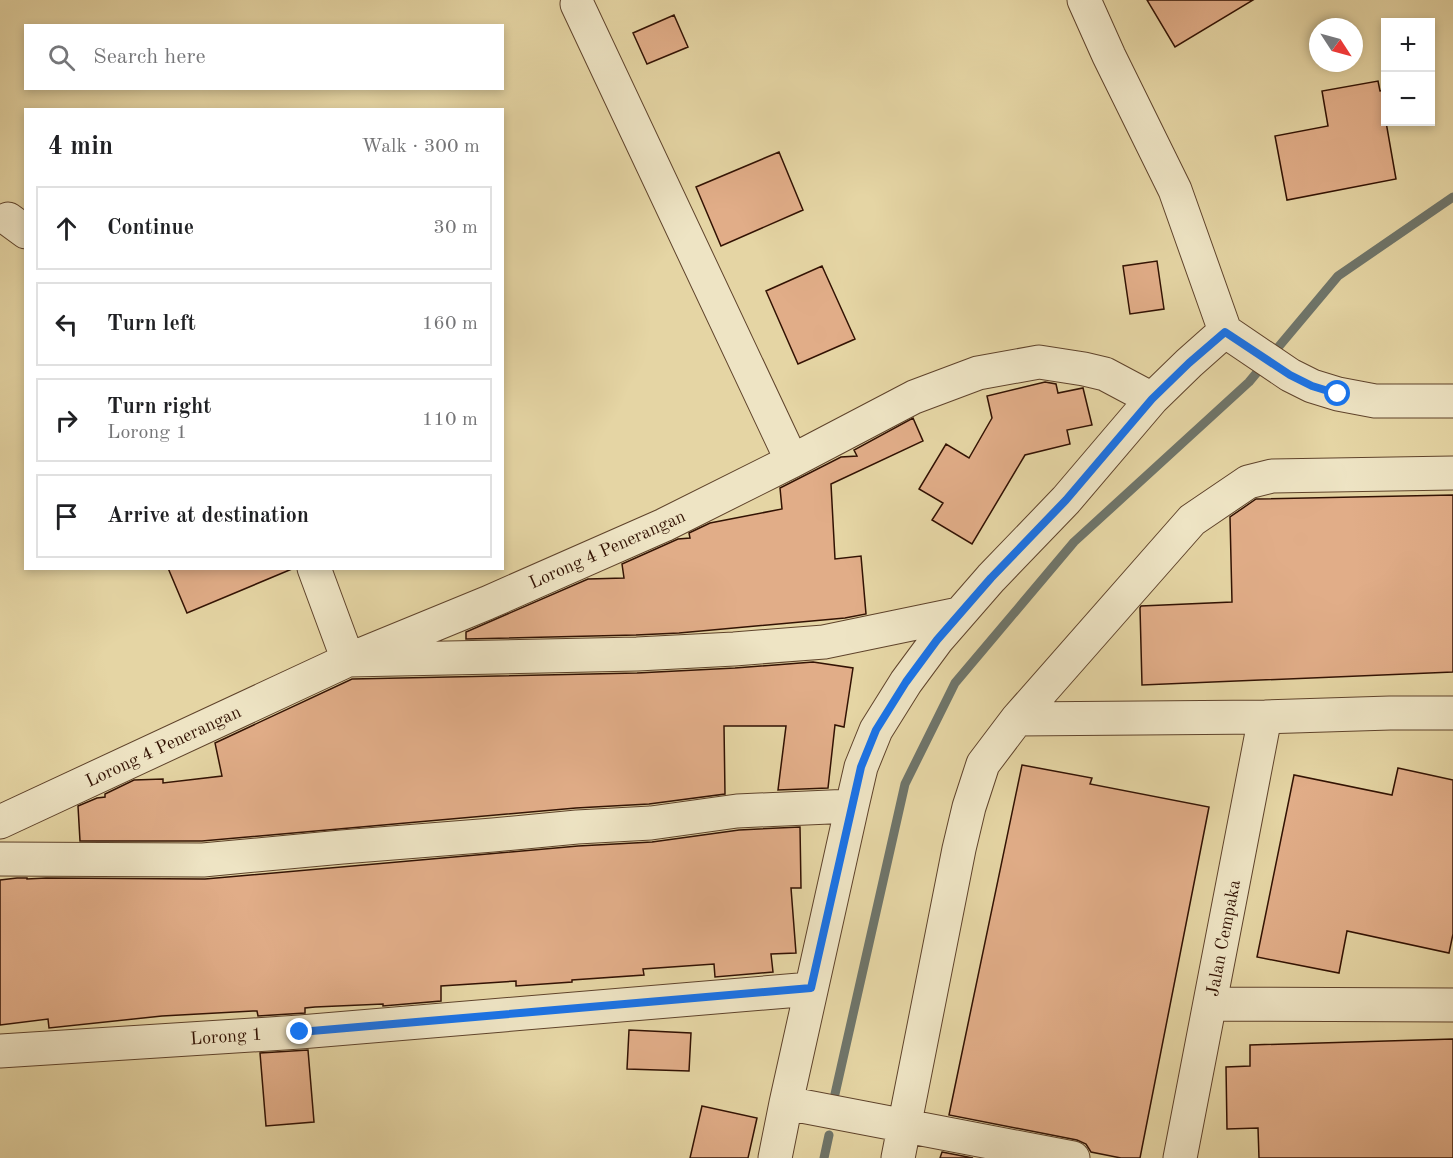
<!DOCTYPE html>
<html lang="en">
<head>
<meta charset="utf-8">
<style>
	:root { --surface:#fff; --page:#f6f6f6; --text:#202124; --muted:#757577; --line:#e0e0e0 }
	body { margin:0; font-family:"Old Standard TT",serif; background:var(--page); color:var(--text) }
	.controls { position:absolute; right:18px; top:18px; display:grid; overflow:hidden; border-radius:0px; box-shadow:0 3px 9px #0003 }
	.controls button { width:54px; height:54px; display:grid; place-items:center; padding:0; border:0; border-bottom:2px solid var(--line); background:var(--surface); color:var(--text); font:30px sans-serif }
	.compass { position:absolute; left:1309px; top:18px; width:54px; height:54px; border-radius:50%; background:var(--surface); box-shadow:0 3px 9px #0003; rotate:126deg }
	.stop { position:absolute; width:18px; height:18px; margin:-14px; border:4px solid #1a73e8; border-radius:50%; background:#fff }
	.stop.end { background:#1a73e8; border-color:#fff; box-shadow:0 2px 6px #0008 }
	.list { margin:0; padding:0; list-style:none }
	h2 { display:flex; justify-content:space-between; align-items:center; height:78px; margin:0; padding:0 24px; font-size:26px }
	h2 small { font-size:20px; font-weight:400; color:var(--muted) }
	.list li { display:grid; grid-template-columns:39px 1fr auto; gap:18px; align-items:center; box-sizing:border-box; height:84px; margin:0 12px 12px; padding:0 12px; border:2px solid var(--line); border-radius:0px }
	.list b { display:block; font-size:22px; white-space:nowrap }
	.list p { margin:0; font-size:20px; white-space:nowrap; color:var(--muted) }
	.list em { font-size:20px; font-style:normal; color:var(--muted) }
	.icon { flex:none; width:33px; height:33px; fill:none; stroke:currentColor; stroke-width:2; stroke-linecap:round; stroke-linejoin:round }
	.map { position:relative; flex:none; width:1453px; height:1158px; overflow:hidden }
	.search { position:absolute; background:var(--surface); box-shadow:0 3px 9px #0003; left:24px; top:24px; width:480px; height:66px; display:flex; align-items:center; gap:15px; box-sizing:border-box; padding:0 21px; border-radius:0px; color:var(--muted); font-size:22px }
	.panel { position:absolute; background:var(--surface); box-shadow:0 3px 9px #0003; left:24px; top:108px; width:480px; height:462px; border-radius:0px }
	.map>svg:first-child { display:block }
</style>
</head>
<body>
<div class="map">
<svg width="1453" height="1158" viewBox="0 0 1453 1158">
	<rect width="100%" height="100%" fill="#e5d5a4"/>
	<filter id="stains"><feTurbulence type="fractalNoise" baseFrequency=".00333" numOctaves="4"/><feColorMatrix values="0 0 0 0 .2 0 0 0 0 .09 0 0 0 0 .02 0 0 0 .5 -.17"/></filter>
	<radialGradient id="worn" r=".72"><stop offset=".6" stop-color="#630" stop-opacity="0"/><stop offset="1" stop-color="#630" stop-opacity=".3"/></radialGradient>
	<g fill="none" stroke-linecap="round" stroke-linejoin="round">
		<path stroke="#6f756a" stroke-width="9" d="M835,1094L905,784L955,683L1074,542L1249,382L1338,276L1453,197
			M824,1158L829,1135"/>
	</g>
	<path fill="#e1ad88" stroke="#321203" stroke-width="1.5" d="M1147,0H1253L1175,47Z
		M674,15L688,47L647,64L633,33Z
		M1378,81L1380,91L1386,90V122L1396,179L1287,200L1275,136L1328,126L1322,91Z
		M779,152L803,210L721,246L696,187Z
		M1157,261L1164,309L1130,314L1123,266Z
		M822,266L855,339L798,364L766,291Z
		M1045,382L1056,384L1058,393L1083,388L1092,425L1067,430L1070,444L1025,455L972,544L932,520L943,503L919,489L946,444L969,458L992,418L987,396Z
		M913,418L923,441L831,484L835,559L861,556L866,614L845,618L679,633L636,635L466,639V632L588,579L624,578L622,564L678,539L690,538L689,533L710,523L782,509L780,488L841,457L857,456L854,450Z
		M1453,495V672L1142,685L1140,608L1141,606L1232,602L1230,517L1256,499Z
		M168,568H292V569L187,613Z
		M813,662L853,668L844,727L835,725L828,788L778,790L786,726H724L725,794L649,804L576,808L202,841H80L78,806L97,798L105,797V794L134,780L163,779V783L222,776L215,743L352,679L637,673L735,668Z
		M1022,765L1092,778L1090,784L1209,807L1140,1158H1121L1091,1152L1086,1144L1077,1140L949,1115Z
		M1398,768L1453,780V934L1449,953L1347,931L1339,973L1257,957L1294,775L1392,795Z
		M800,827L801,888H791L796,953L771,954L773,972L715,977L714,964L643,969L644,975L572,980V982L516,986V981L441,986V1001L383,1006V1004L315,1007L305,1008V1013L258,1016L257,1011H253L162,1016L49,1028L48,1019L0,1025V880L17,878H27V879L46,878L205,879L578,846L652,842L739,830Z
		M629,1030L691,1033L689,1071L627,1069Z
		M1453,1039V1158H1259L1258,1128L1227,1129L1226,1067L1250,1066V1045Z
		M308,1050L314,1122L266,1126L260,1053Z
		M702,1106L757,1118L748,1158H690Z
		M942,1152L973,1158H940Z"/>
	<g fill="none" stroke-linecap="round" stroke-linejoin="round">
		<defs>
			<path id="minor" d="M1084,0L1109,56L1175,190L1225,331L1290,375L1312,386L1338,394L1375,401H1453
				M577,4L792,461
				M8,219L26,232
				M314,568L348,660L637,654L734,649L824,642L959,614
				M1017,719L1265,717L1390,713H1453
				M0,822L348,660L487,603L664,525L792,461L914,397L978,373L1039,362L1084,369L1105,374L1152,399
				M0,859L203,860L342,847L493,835L577,827L651,823L737,811L852,806
				M1210,1004L1453,1005
				M0,1051L300,1032L811,989
				M786,1103L1073,1158
				M775,1158L786,1103L852,806L861,767L876,730L906,682L937,640L991,578L1066,500L1152,399L1189,363L1225,331
				M898,1158L959,849L969,807L983,764L1017,719L1192,520L1248,482L1272,476L1453,473
				M1180,1158L1265,717"/>
		</defs>
		<use href="#minor" stroke="#5f432b" stroke-width="35"/>
		<use href="#minor" stroke="#eee4c4" stroke-width="33"/>
	</g>
	<g fill="none" stroke-linecap="round" stroke-linejoin="round">
		<path stroke="#1a73e8" stroke-width="8" d="M300,1032L811,988L861,767L876,730L906,682L937,640L991,578L1066,500L1152,399L1189,363L1225,332L1290,375L1312,386L1338,394"/>
	</g>
	<g text-anchor="middle" stroke-width="4.5" stroke-linejoin="round" paint-order="stroke">
		<g font-size="18" fill="#321203" stroke="#eee4c4">
			<text transform="translate(607 549) rotate(-24)" y="6">Lorong 4 Penerangan</text>
			<text transform="translate(163 746) rotate(-25)" y="6">Lorong 4 Penerangan</text>
			<text transform="translate(1223 938) rotate(-79)" y="6">Jalan Cempaka</text>
			<text transform="translate(226 1036) rotate(-4)" y="6">Lorong 1</text>
		</g>
	</g>
	<rect width="100%" height="100%" filter="url(#stains)"/>
	<rect width="100%" height="100%" fill="url(#worn)"/>
</svg>
<div class="controls">
<button>+</button>
<button>−</button>
</div>
<svg class="compass" viewBox="-18 -18 36 36"><path d="M0-13l5 13h-10z" fill="#e53935"/><path d="M0 13l5-13h-10z" fill="#757577"/></svg>
<div class="stop" style="left:1338px;top:394px"></div>
<div class="stop end" style="left:300px;top:1032px"></div>
<div class="search"><svg class="icon" aria-label="search" viewBox="0 0 24 24"><circle cx="10" cy="10" r="6"/><path d="M15 15l6 6"/></svg>Search here</div>
<section class="panel">
<h2>4 min<small>Walk · 300 m</small></h2>
<ul class="list">
<li><svg class="icon" aria-label="ahead" viewBox="0 0 24 24"><path d="M12 20V5M6 11l6-6 6 6"/></svg><div><b>Continue</b></div><em>30 m</em></li>
<li><svg class="icon" aria-label="left" viewBox="0 0 24 24"><path d="M17 20v-9H6M10 6l-5 5 5 5"/></svg><div><b>Turn left</b></div><em>160 m</em></li>
<li><svg class="icon" aria-label="right" viewBox="0 0 24 24"><path d="M7 20v-9h11M14 6l5 5-5 5"/></svg><div><b>Turn right</b><p>Lorong 1</p></div><em>110 m</em></li>
<li><svg class="icon" aria-label="arrive" viewBox="0 0 24 24"><path d="M6 21V4h12l-3 4 3 4H6"/></svg><div><b>Arrive at destination</b></div></li>
</ul>
</section>
</div>
</body>
</html>
